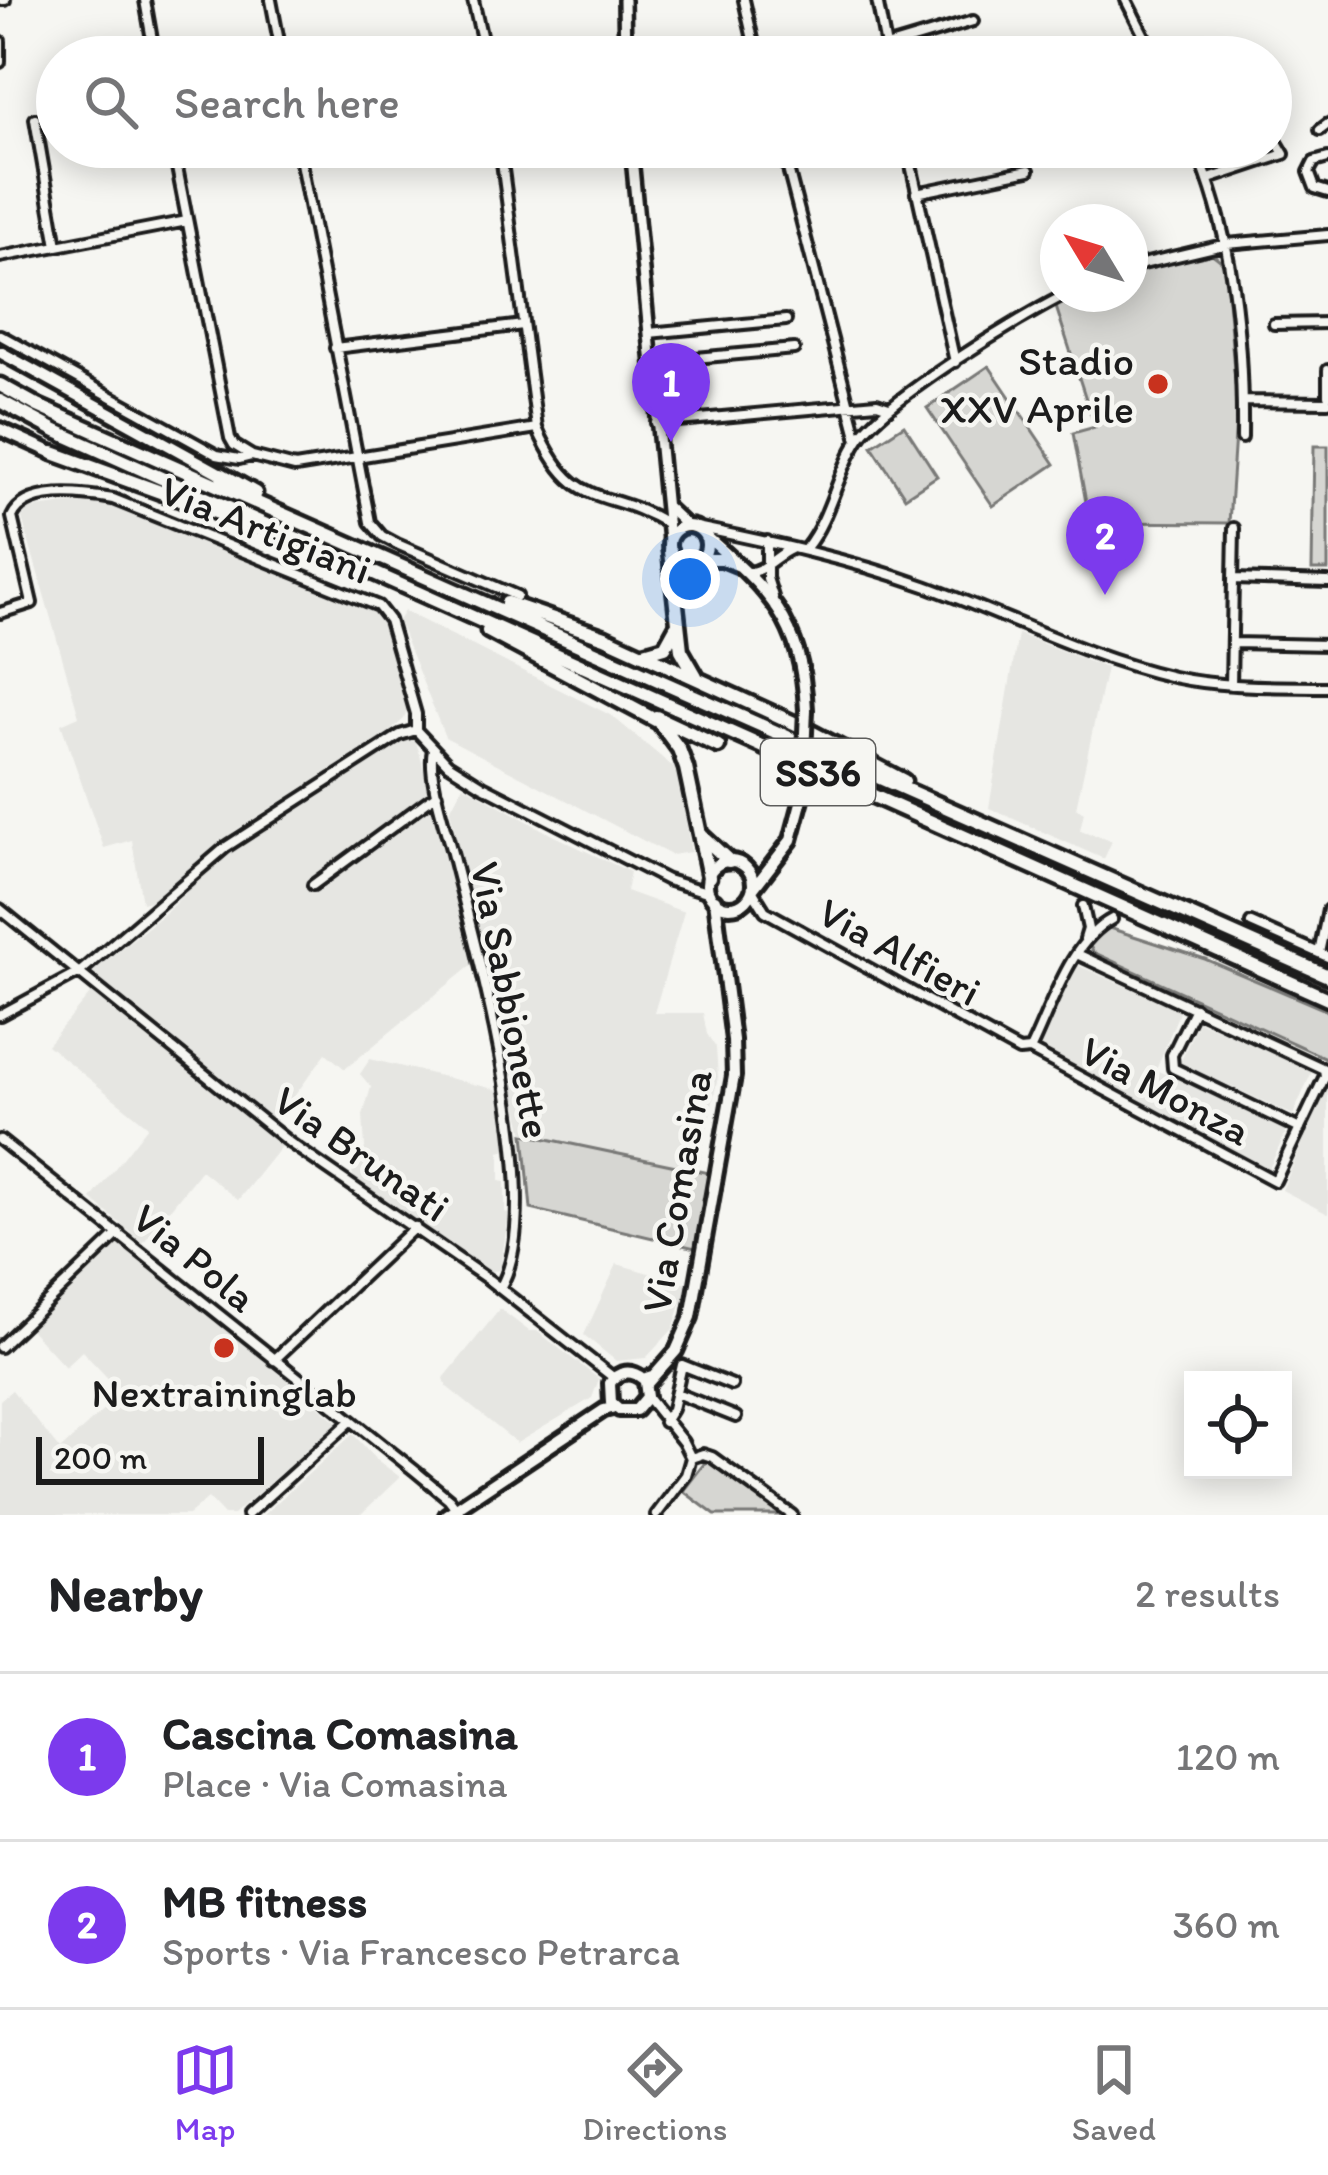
<!DOCTYPE html>
<html lang="en">
<head>
<meta charset="utf-8">
<style>
	:root { --surface:#fff; --page:#f2f2f2; --text:#202124; --muted:#757577; --line:#e0e0e0; --accent:#7c3aed }
	body { margin:0; font-family:Itim,sans-serif; background:var(--page); color:var(--text) }
	.controls { position:absolute; right:36px; bottom:36px; display:grid; overflow:hidden; border-radius:0px; box-shadow:0 6px 30px #0003 }
	.controls button { width:108px; height:108px; display:grid; place-items:center; padding:0; border:0; border-bottom:3px solid var(--line); background:var(--surface); color:var(--text); font:60px sans-serif }
	.compass { position:absolute; left:1040px; top:204px; width:108px; height:108px; border-radius:50%; background:var(--surface); box-shadow:0 6px 30px #0003; rotate:308deg }
	.scale { position:absolute; left:36px; bottom:30px; width:228px; box-sizing:border-box; padding-left:12px; border:6px solid #1c1c1c; border-top:0; font-size:33px; line-height:42px; white-space:nowrap; color:#1c1c1c; -webkit-text-stroke:9px #f6f6f2; paint-order:stroke }
	.you { position:absolute; left:690px; top:579px; width:42px; height:42px; margin:-30px; border:9px solid #fff; border-radius:50%; background:#1a73e8; box-shadow:0 0 0 18px #1a73e833 }
	.badge { display:grid; place-items:center; width:78px; height:78px; border-radius:50%; background:var(--accent); color:#fff; font-size:39px; font-weight:700 }
	.pin { position:absolute; translate:-50% -99px; filter:drop-shadow(0 3px 6px #0008) }
	.pin::after { content:''; position:absolute; top:63px; width:42px; height:36px; background:inherit; clip-path:polygon(0 0,100% 0,50% 100%) }
	.list { margin:0; padding:0; list-style:none }
	h2 { display:flex; justify-content:space-between; align-items:center; height:156px; margin:0; padding:0 48px; font-size:51px }
	h2 small { font-size:39px; font-weight:400; color:var(--muted) }
	.list li { display:grid; grid-template-columns:78px 1fr auto; gap:36px; align-items:center; box-sizing:border-box; height:168px; padding:0 48px; border-top:3px solid var(--line) }
	.list b { display:block; font-size:45px; white-space:nowrap }
	.list p { margin:0; font-size:39px; white-space:nowrap; color:var(--muted) }
	.list em { font-size:39px; font-style:normal; color:var(--muted) }
	.icon { flex:none; width:66px; height:66px; fill:none; stroke:currentColor; stroke-width:2; stroke-linecap:round; stroke-linejoin:round }
	.map { position:relative; flex:none; width:1328px; height:1515px; overflow:hidden }
	.search { position:absolute; background:var(--surface); box-shadow:0 6px 30px #0003; left:36px; right:36px; top:36px; height:132px; display:flex; align-items:center; gap:30px; box-sizing:border-box; padding:0 42px; border-radius:66px; color:var(--muted); font-size:45px }
	.sheet { height:492px; background:var(--surface) }
	nav { display:flex; justify-content:space-around; align-items:center; box-sizing:border-box; height:168px; border-top:3px solid var(--line); background:var(--surface); font-size:33px; color:var(--muted) }
	nav a { display:grid; justify-items:center; gap:6px }
	nav .on { color:var(--accent) }
	.map>svg:first-child { display:block }
</style>
</head>
<body>
<div class="map">
<svg width="1328" height="1515" viewBox="0 0 1328 1515">
	<rect width="100%" height="100%" fill="#f6f6f2"/>
	<filter id="ink" filterUnits="userSpaceOnUse"><feTurbulence type="fractalNoise" baseFrequency=".00833" numOctaves="2"/><feDisplacementMap in="SourceGraphic" scale="24" xChannelSelector="R" yChannelSelector="G"/><feConvolveMatrix kernelMatrix="1 2 1 2 8 2 1 2 1" color-interpolation-filters="sRGB"/></filter>
	<g filter="url(#ink)">
		<path fill="#e6e6e2" d="M97,500L371,609L386,620L411,700L404,719L387,734L236,830L150,901L142,903L132,840L104,848L61,724L79,716L22,518L28,509Z
			M404,611L612,716L678,771L691,852L671,855L445,737L398,621Z
			M1018,634L1106,668L1076,808L1084,812L1080,830L1112,841L1104,859L989,808Z
			M404,740H415L419,751L473,964L345,1069L326,1053L274,1124L89,974L163,915L229,850Z
			M463,785L554,836L630,872L626,891L684,912L654,1013H703L707,1034L716,1048L718,1077L698,1170L524,1134L450,810Z
			M1077,965L1180,1010L1156,1070L1287,1130L1266,1175L1036,1051Z
			M95,988L282,1145L238,1200L201,1170L143,1243L91,1199L148,1126L47,1045Z
			M1198,1021L1313,1069L1293,1115L1180,1063Z
			M370,1059L498,1090L507,1150L500,1152V1181L505,1182V1212L509,1214L500,1270L486,1272L354,1179L352,1171L365,1148L363,1115L371,1087L360,1074Z
			M1328,1085V1214L1282,1190Z
			M118,1240L338,1422L233,1515H224L208,1498L188,1515H0V1400L12,1390L60,1450L122,1393L82,1351L65,1367L28,1327Z
			M617,1264L688,1284L673,1329L646,1358L616,1361L584,1335Z
			M500,1309L529,1331H537L599,1379L592,1398L517,1443L447,1387L444,1378Z
			M353,1434L377,1460L400,1477L360,1515H263Z"/>
		<path fill="#d6d6d2" stroke="#797977" stroke-width="3" d="M1210,252L1225,264L1237,404L1229,523L1094,522L1089,518L1073,433L1095,427L1056,307L1080,294H1130V274Z
			M989,366L1055,464L993,506L927,408Z
			M904,425L937,476L905,497L872,446Z
			M1314,446H1328V570H1312Z
			M1106,927L1205,959L1328,1011V1059L1093,952L1090,946Z
			M524,1134L709,1173L695,1248L531,1209Z
			M707,1460L784,1515H715L683,1491Z"/>
		<g fill="none" stroke-linecap="round" stroke-linejoin="round">
			<defs>
				<path id="minor" d="M1,0H5
					M145,0L155,57
					M271,0L282,57
					M473,0L486,57
					M744,0L757,57
					M877,0L888,57
					M1126,0L1155,57
					M0,41V62
					M886,47L973,21
					M35,119L57,246
					M1320,130L1328,124
					M173,147L230,438L234,445L252,456L295,467L537,428
					M298,147L370,522L382,536L397,544L517,596
					M500,147L537,428C575,514 604,485 668,524
					M907,147L955,362
					M1195,147C1234,237 1243,341 1242,438
					M1328,158L1314,162L1309,172L1315,188L1328,192
					M788,169L858,440
					M1209,179L1284,154L1271,132
					M916,193L1029,170
					M0,257L187,221
					M1130,267L1227,244L1328,235
					M1274,324L1328,323
					M649,333L786,320
					M0,335L217,455L239,459L251,456
					M335,348L523,325
					M652,362L794,349
					M1328,370V395
					M1242,401L1328,402
					M656,423L877,403L889,407
					M696,527C774,543 849,559 925,586C1008,616 1086,657 1173,677C1224,688 1276,686 1328,687
					M767,541V578L773,597
					M806,548C831,517 837,472 859,439C884,400 1022,316 1067,294
					M748,572C764,572 776,555 791,549
					M1234,579L1328,582
					M0,613L32,603L12,517C26,486 84,494 113,499L378,606L389,620L416,714V730
					M1232,643L1328,645
					M1231,685L1234,528
					M416,730L448,764L483,786L667,880L710,893
					M433,749C427,777 446,828 453,857C476,951 550,1204 500,1288
					M313,885L437,794
					M752,890L765,911L1019,1051L1030,1050L1275,1181L1325,1076L1324,1069L1077,954
					M1083,906L1088,929L1085,939
					M0,909L290,1143L489,1280L614,1378
					M1251,923L1328,957
					M1319,953L1328,910
					M1195,1008L1172,1055L1173,1068L1300,1129
					M0,1015L80,972L226,847L400,735L416,730
					M1030,1050C1051,1008 1069,942 1112,919
					M0,1140L414,1470L449,1499L461,1515
					M0,1347L119,1233
					M274,1360L415,1227
					M676,1393L736,1417
					M647,1397L683,1442L691,1458
					M664,1422L672,1409L682,1365L732,1385
					M691,1458L703,1454L712,1457L792,1515
					M247,1515L351,1421
					M656,1515L686,1475L691,1458"/>
				<path id="tertiary" d="M624,0L625,57
					M631,147L669,541
					M667,507L686,525"/>
				<path id="secondary" d="M0,352L221,474
					M0,429L53,453
					M669 545a19 19 0 1 1 38 0a19 19 0 1 1-38 0Z
					M705,535C769,591 802,620 806,710
					M701,559H722L739,566
					M707 884a23 23 0 1 1 46 0a23 23 0 1 1-46 0Z
					M753,889L791,840L802,799
					M645,1382L647,1397L636,1410H619L611,1403L610,1383C619,1371 631,1369 643,1379L652,1376
					M646,1385L676,1351L691,1317L734,1076L733,1040L715,900
					M446,1515L604,1410L615,1407"/>
				<path id="trunk" d="M0,385L38,406L1328,976
					M0,401L56,431L1328,999
					M53,453L251,525
					M221,474L255,493
					M670,551L681,650L696,676
					M674,588L694,564
					M507,603L605,637L794,723L904,781
					M488,631L659,722L679,749L686,768L709,877
					M644,653L665,647L676,627
					M656,717L718,746
					M702,836L729,861"/>
			</defs>
			<use href="#minor" stroke="#1c1c1c" stroke-width="16"/>
			<use href="#tertiary" stroke="#1c1c1c" stroke-width="18"/>
			<use href="#secondary" stroke="#1c1c1c" stroke-width="20"/>
			<use href="#trunk" stroke="#1c1c1c" stroke-width="21"/>
			<use href="#minor" stroke="#f6f6f2" stroke-width="8"/>
			<use href="#tertiary" stroke="#f6f6f2" stroke-width="9"/>
			<use href="#secondary" stroke="#f6f6f2" stroke-width="10"/>
			<use href="#trunk" stroke="#f6f6f2" stroke-width="12"/>
			<defs>
				<path id="secondary-bridge" d="M802,799L806,710"/>
			</defs>
			<use href="#secondary-bridge" stroke="#1c1c1c" stroke-width="20" stroke-linecap="butt"/>
			<use href="#secondary-bridge" stroke="#f6f6f2" stroke-width="10"/>
		</g>
	</g>
	<g fill="#c8321e" stroke="#f6f6f2" stroke-width="4.5">
		<circle cx="1158" cy="384" r="12"/>
		<circle cx="224" cy="1348" r="12"/>
	</g>
	<g text-anchor="middle" stroke-width="9" stroke-linejoin="round" paint-order="stroke">
		<rect fill="#f6f6f2" stroke="#5d5d5c" stroke-width="3" x="761" y="739" width="114" height="66" rx="9"/>
		<g font-size="39" font-weight="bold" fill="#1c1c1c">
			<text x="818" y="786">SS36</text>
		</g>
		<g font-size="42" fill="#1c1c1c" stroke="#f6f6f2" text-anchor="end">
			<text x="1134" y="375">Stadio<tspan x="1134" dy="48">XXV Aprile</tspan></text>
			<text x="224" y="1407" text-anchor="middle">Nextraininglab</text>
		</g>
		<g font-size="42" fill="#1c1c1c" stroke="#f6f6f2">
			<text transform="translate(266 529) rotate(22)" y="15">Via Artigiani</text>
			<text transform="translate(900 951) rotate(29)" y="15">Via Alfieri</text>
			<text transform="translate(512 1000) rotate(79)" y="15">Via Sabbionette</text>
			<text transform="translate(1166 1090) rotate(28)" y="15">Via Monza</text>
			<text transform="translate(362 1153) rotate(35)" y="15">Via Brunati</text>
			<text transform="translate(676 1191) rotate(-80)" y="15">Via Comasina</text>
			<text transform="translate(195 1257) rotate(39)" y="15">Via Pola</text>
		</g>
	</g>
</svg>
<div class="controls">
<button><svg class="icon" aria-label="locate" viewBox="0 0 24 24"><circle cx="12" cy="12" r="6"/><path d="M12 2v4M12 18v4M2 12h4M18 12h4"/></svg></button>
</div>
<svg class="compass" viewBox="-18 -18 36 36"><path d="M0-13l5 13h-10z" fill="#e53935"/><path d="M0 13l5-13h-10z" fill="#757577"/></svg>
<div class="scale">200 m</div>
<div class="you"></div>
<div class="pin badge" style="left:671px;top:442px">1</div>
<div class="pin badge" style="left:1105px;top:595px">2</div>
<div class="search"><svg class="icon" aria-label="search" viewBox="0 0 24 24"><circle cx="10" cy="10" r="6"/><path d="M15 15l6 6"/></svg>Search here</div>
</div>
<section class="sheet">
<h2>Nearby<small>2 results</small></h2>
<ul class="list">
<li><span class="badge">1</span><div><b>Cascina Comasina</b><p>Place · Via Comasina</p></div><em>120 m</em></li>
<li><span class="badge">2</span><div><b>MB fitness</b><p>Sports · Via Francesco Petrarca</p></div><em>360 m</em></li>
</ul>
</section>
<nav>
<a class="on"><svg class="icon" aria-label="map" viewBox="0 0 24 24"><path d="M3 6l6-2 6 2 6-2v14l-6 2-6-2-6 2zM9 4v14M15 6v14"/></svg>Map</a>
<a><svg class="icon" aria-label="directions" viewBox="0 0 24 24"><path d="M12 3l9 9-9 9-9-9zM9 14v-3h6M13 9l2 2-2 2"/></svg>Directions</a>
<a><svg class="icon" aria-label="saved" viewBox="0 0 24 24"><path d="M7 4h10v16l-5-4-5 4z"/></svg>Saved</a>
</nav>
</body>
</html>
